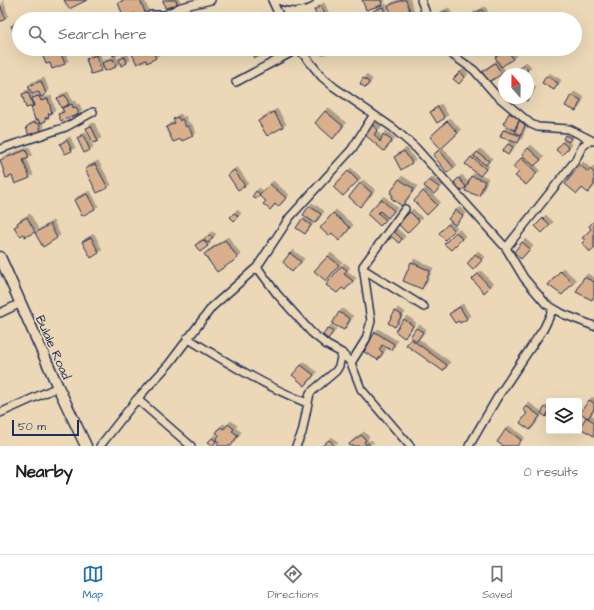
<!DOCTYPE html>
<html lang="en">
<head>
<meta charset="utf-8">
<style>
	:root { --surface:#fff; --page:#f6f6f6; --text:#222; --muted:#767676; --line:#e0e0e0; --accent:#1f6fb2 }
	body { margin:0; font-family:"Architects Daughter",sans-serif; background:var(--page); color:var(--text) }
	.controls { position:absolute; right:12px; bottom:12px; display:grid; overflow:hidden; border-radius:4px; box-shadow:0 4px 16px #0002 }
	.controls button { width:36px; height:36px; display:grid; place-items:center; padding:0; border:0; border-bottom:1px solid var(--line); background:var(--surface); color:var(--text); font:20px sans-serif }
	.compass { position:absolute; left:498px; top:68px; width:36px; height:36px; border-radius:50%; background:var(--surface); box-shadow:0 4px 16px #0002; rotate:340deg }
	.scale { position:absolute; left:12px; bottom:10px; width:67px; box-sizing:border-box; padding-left:4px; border:2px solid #1b2f5e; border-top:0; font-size:11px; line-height:14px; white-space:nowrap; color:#1b2f5e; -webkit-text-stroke:3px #ecd8b6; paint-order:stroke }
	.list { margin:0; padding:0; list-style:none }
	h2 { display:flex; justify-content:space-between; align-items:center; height:52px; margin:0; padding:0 16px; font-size:17px }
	h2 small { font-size:13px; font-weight:400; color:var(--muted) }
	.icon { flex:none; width:22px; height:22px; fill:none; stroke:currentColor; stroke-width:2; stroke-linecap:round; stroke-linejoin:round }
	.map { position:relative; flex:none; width:594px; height:446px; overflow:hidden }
	.search { position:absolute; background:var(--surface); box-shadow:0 4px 16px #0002; left:12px; right:12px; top:12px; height:44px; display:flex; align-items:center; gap:10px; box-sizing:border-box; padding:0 14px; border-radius:22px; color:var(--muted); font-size:15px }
	.sheet { height:108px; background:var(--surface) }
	nav { display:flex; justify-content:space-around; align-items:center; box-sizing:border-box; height:56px; border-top:1px solid var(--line); background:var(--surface); font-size:11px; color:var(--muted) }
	nav a { display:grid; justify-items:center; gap:2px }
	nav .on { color:var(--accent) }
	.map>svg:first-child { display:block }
</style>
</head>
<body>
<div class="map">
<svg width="594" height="446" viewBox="0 0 594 446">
	<defs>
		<filter id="shadow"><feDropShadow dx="3" dy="-3" stdDeviation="0" flood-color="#0004"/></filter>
	</defs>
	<rect width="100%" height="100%" fill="#ecd8b6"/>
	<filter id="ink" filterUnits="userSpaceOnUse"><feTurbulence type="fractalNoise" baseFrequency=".025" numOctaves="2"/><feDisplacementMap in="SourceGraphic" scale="8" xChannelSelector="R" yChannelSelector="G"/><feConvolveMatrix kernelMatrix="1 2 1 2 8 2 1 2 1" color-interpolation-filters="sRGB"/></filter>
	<g filter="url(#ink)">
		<path fill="#daaf8b" stroke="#1b2f5e" filter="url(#shadow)" d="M64,0H87L69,9Z
			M125,0H140L146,15L137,19L135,13L124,18L118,3Z
			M163,0H176L177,5L165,8Z
			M362,0H381L382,5L366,10Z
			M402,0H406L411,14L400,19H394L388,6Z
			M0,3L5,19L0,22Z
			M321,6L327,19H318L314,10Z
			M383,7L385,13L375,17L373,11Z
			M482,10L487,19H473L471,15Z
			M446,11L450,19H436L435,16Z
			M19,22V30L14,32L11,26Z
			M56,49H59L65,64L52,69L50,63L46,64L42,54Z
			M96,49H108L98,53Z
			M111,49H118L120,53L113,56Z
			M144,49H151L156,58L147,63L146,60L137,64L132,54Z
			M251,49H270L271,51L255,58Z
			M319,49H335L322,55Z
			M483,49H491L492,50L487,54Z
			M508,50L513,59L501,67L495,57Z
			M96,55L101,71L91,74L86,59Z
			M125,57L127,63L121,66L119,59Z
			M113,59L116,67L105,71L102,63Z
			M495,63L502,74L489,82L482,72Z
			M523,65L528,70L524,74L519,69Z
			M460,72L465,77L459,84L453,79Z
			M546,76L558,83L554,90L542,83Z
			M363,78L369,82L366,88L360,84Z
			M41,81L46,94L41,97L39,92L32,94L28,86Z
			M528,88L533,90L527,101L521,98H528Z
			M28,92L33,106L26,108L22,94Z
			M65,95L69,104L61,108L57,98Z
			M571,95L581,100L576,111L565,106Z
			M39,96L41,101L48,99L52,113L48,114L49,117L45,118L46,121L40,123L38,119L35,120L31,107L34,106L32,98Z
			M72,104L73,108L76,107L79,114L61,121L58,114L64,112L62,108Z
			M438,107L445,118L437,123L430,112Z
			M325,111L343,126L333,139L315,123Z
			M274,112L283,127L267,136L258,121Z
			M509,113L520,119L514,130L503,124Z
			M178,117L180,121L182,119L186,127L188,126L193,136L182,141L181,139L173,142L166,127L175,123L173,119Z
			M447,121L458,133L441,149L430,137Z
			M519,121L526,123L521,135L515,132Z
			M35,122L36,124L39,123L41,131L29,136L26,127Z
			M372,125L378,130L374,134L380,142L383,134L392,141L384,151L364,134Z
			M91,126L98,141L93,143L86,128Z
			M503,130L521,136L518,143L500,137Z
			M83,135L90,150L84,153L77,138Z
			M565,135L571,138L569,142L563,139Z
			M67,140L72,151L65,154L60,144Z
			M562,142L569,148L562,155L556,150Z
			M508,144L513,147L508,155L502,151Z
			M528,148L541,160L534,166L522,155Z
			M26,150L29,158L23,160L30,178L15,184L12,176L6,178L0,160Z
			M439,150L454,168L447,173L433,155Z
			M404,151L412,163L401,170L394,157Z
			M477,152L489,161L486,165L474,156Z
			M471,157L486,169L480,176L465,164Z
			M521,158L537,173L526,185L515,176L519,172L513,167Z
			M95,164L108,188L97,193L85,169Z
			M580,165L588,172L590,169L594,173V185L588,193L582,188L577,194L565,184Z
			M234,170L245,186L238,190L228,175Z
			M348,171L358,181L343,196L333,187Z
			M471,176L485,181L479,196L465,191Z
			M459,178L466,187L461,191L454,182Z
			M399,179L414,189L402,206L391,198L393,195L390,193Z
			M429,180L440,188L434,194L424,186Z
			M360,183L372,193L360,207L349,197Z
			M270,184L286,198L278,207L275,204L270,210L263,204L266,201L259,196Z
			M256,191L260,194L256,199L252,197Z
			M423,191L437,205L427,215L414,201Z
			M87,194L95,209L82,216L74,200Z
			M381,199L394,211L388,218L380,211L378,213L386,220L380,226L367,214Z
			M309,206L321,214L315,223L303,215Z
			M456,210L463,216L455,225L448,219Z
			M410,212L419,221L407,233L398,224Z
			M234,213L238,216L234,221L230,217Z
			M333,213L350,228L339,241L332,233L329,236L320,228Z
			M27,217L35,232L25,237L24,234L20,236L14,227L18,225L17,223Z
			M543,218L550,225L542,233L535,226Z
			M302,219L311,225L305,234L296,228Z
			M594,221V249L590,252L582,243L585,240L582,238L591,229L589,226Z
			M50,224L57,238L43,247L35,233Z
			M448,224L454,231L445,240L439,233Z
			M392,230L402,239L399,243L392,237L389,240L386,238Z
			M456,232L462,239L451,250L444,244Z
			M208,235L213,237L208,243L204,240Z
			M91,237L99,253L91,258L82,242Z
			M203,240L208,246L200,252L195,245Z
			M225,240L238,258L217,272L204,254Z
			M522,242L530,249L521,259L514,252Z
			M290,253L301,262L292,272L283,262Z
			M475,254L482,260L473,270L467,264Z
			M328,256L339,265L326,281L314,271Z
			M411,262L430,271L422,289L403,281Z
			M341,266L347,270L344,274L353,281L345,290L342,288L337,293L326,285Z
			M560,271L573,283L562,295L548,285Z
			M478,274L490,287L484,293L472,279Z
			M584,277L594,282V296L592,300L576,292Z
			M460,307L467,319L460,323L459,321L455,323L449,314Z
			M395,311L402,315L395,327L388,323Z
			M339,312L350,319L344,330L332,324Z
			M404,319L413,326L404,338L395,331Z
			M328,328L333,332L328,339L323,335Z
			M416,328L423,332L417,341L410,337Z
			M375,332L394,344L391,350L382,345L379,350L383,352L378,360L364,352Z
			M411,339L447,365L443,371L406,345Z
			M301,365L314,375L305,386L292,375Z
			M589,400L594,403V409L588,418L580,413Z
			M526,406L540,416L530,430L520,423L527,413L523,410Z
			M545,407L549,410L546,417L541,413Z
			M586,417L594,422V436L580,428Z
			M228,424L234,429L232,431L238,435L231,446H219L217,445L219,442L216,440L219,435L216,433L220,427L224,429Z
			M506,429L521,440L517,446H503L497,442Z
			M361,435L366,440L364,442L366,445L368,443L371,446H350L349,444Z
			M212,438L216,441L213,446L208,442Z
			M329,440L335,446H322Z"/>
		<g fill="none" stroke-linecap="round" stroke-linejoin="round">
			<defs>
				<path id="street" d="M272,0L281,19
					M277,0C289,4 298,5 309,0
					M421,0L428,19
					M151,15H165L181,7L211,0
					M299,49L322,77L334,87L393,128L416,148L506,248L524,278L546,304L563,314L594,326
					M447,49L451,54L474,70L495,94L531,124L538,127L569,129L591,140
					M236,82L298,49
					M0,149L66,127L93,112
					M506,248L575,161L582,147L589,141H594
					M257,267L277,294L311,332L327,345L342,353L351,363L361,389L410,446
					M363,269L424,307
					M0,313L21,303
					M187,338C226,362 265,386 307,403
					M351,363L366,339L371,321L363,266L405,209
					M137,399L191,446
					M0,413L58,387
					M100,446L137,399L169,364L212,307L257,267L290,217L352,149L373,116
					M296,446L302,433L310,393L336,371L339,366L342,353
					M469,446L497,398L544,328L553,309"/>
				<path id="secondary" d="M0,257L58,387L86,446"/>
			</defs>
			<use href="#street" stroke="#1b2f5e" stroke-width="10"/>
			<use href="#secondary" stroke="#1b2f5e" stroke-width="13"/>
			<use href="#street" stroke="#ecd8b6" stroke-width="7"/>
			<use href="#secondary" stroke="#ecd8b6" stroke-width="10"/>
		</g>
	</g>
	<g text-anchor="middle" stroke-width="3.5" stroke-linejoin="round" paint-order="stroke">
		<g font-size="13" fill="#1b2f5e" stroke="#ecd8b6">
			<text transform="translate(54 347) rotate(66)" y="5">Bulale Road</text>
		</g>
	</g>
</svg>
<div class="controls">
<button><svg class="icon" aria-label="layers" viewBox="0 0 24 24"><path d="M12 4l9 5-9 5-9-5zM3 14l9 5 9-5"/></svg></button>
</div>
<svg class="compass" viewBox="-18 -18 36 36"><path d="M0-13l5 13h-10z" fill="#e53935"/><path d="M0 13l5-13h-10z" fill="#767676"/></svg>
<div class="scale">50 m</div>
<div class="search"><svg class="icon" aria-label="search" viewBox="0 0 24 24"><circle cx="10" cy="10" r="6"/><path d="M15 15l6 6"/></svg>Search here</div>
</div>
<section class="sheet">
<h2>Nearby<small>0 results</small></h2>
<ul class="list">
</ul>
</section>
<nav>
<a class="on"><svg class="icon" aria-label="map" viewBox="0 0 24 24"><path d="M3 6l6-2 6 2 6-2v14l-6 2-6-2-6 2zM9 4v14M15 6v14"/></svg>Map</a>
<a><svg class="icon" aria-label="directions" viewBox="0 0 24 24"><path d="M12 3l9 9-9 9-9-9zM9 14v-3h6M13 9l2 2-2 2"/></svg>Directions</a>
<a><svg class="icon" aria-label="saved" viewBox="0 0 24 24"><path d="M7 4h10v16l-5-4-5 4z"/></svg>Saved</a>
</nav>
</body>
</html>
